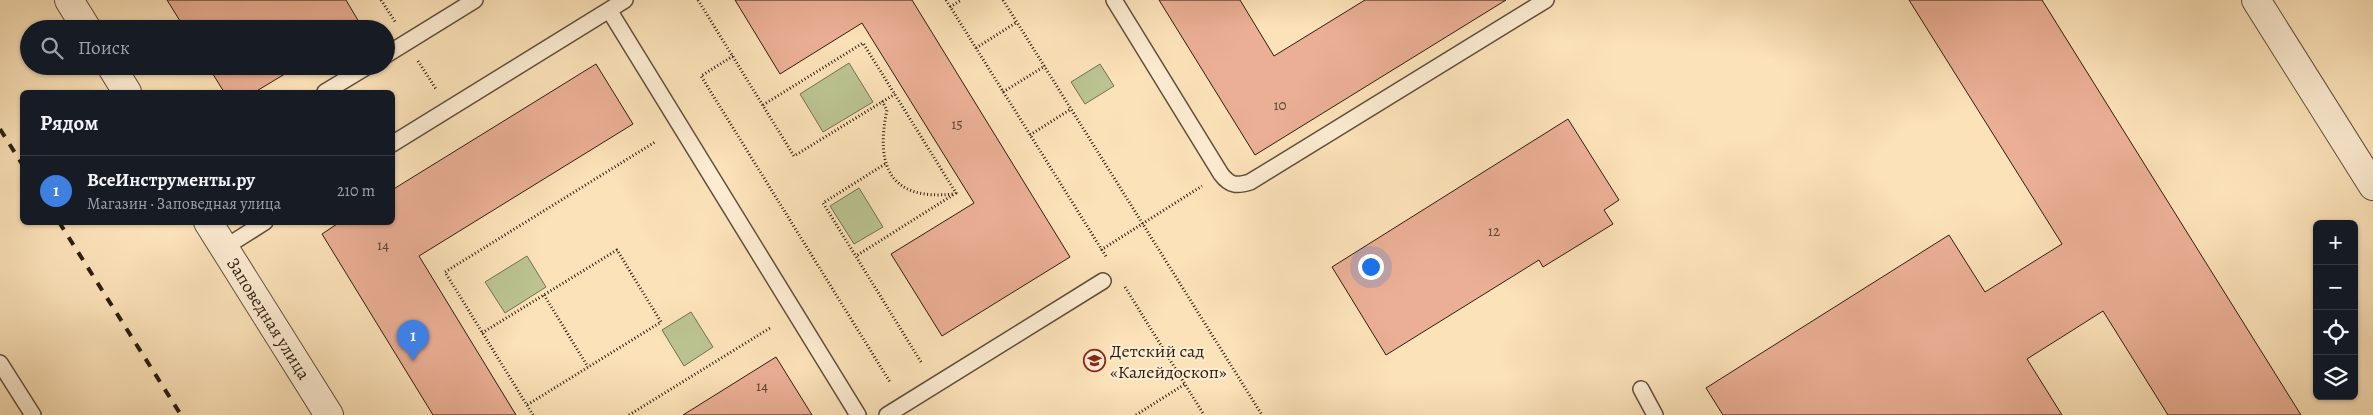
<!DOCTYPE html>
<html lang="ru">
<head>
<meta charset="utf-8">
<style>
	:root { --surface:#171b24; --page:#242831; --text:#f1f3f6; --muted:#9ea1a6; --line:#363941; --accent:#b45309 }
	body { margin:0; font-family:Alegreya,serif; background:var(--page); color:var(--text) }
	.controls { position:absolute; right:15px; bottom:15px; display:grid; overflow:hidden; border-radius:8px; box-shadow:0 1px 4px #0004 }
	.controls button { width:45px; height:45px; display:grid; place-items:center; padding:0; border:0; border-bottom:1px solid var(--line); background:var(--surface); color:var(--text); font:25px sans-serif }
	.you { position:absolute; left:1370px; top:266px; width:18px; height:18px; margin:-12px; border:4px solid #fff; border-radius:50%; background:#1a73e8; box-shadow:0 0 0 8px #1a73e833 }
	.badge { display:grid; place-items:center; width:32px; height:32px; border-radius:50%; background:var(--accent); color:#fff; font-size:16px; font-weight:700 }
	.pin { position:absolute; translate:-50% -41px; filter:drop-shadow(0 1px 2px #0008) }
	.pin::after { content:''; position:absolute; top:26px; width:18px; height:15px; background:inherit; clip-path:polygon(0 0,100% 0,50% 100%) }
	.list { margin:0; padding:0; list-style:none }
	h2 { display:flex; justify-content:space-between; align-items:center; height:65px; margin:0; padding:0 20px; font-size:21px }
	h2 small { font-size:16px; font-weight:400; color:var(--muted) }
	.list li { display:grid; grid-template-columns:32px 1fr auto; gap:15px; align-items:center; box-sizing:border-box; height:70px; padding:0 20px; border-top:1px solid var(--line) }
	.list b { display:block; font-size:19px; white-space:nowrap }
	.list p { margin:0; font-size:16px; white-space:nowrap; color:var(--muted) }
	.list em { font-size:16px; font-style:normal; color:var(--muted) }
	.icon { flex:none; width:28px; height:28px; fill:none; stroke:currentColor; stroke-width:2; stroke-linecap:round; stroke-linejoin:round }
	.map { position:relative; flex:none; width:2373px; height:415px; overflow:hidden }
	.search { position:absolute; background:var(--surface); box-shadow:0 1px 4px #0004; left:20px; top:20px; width:375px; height:55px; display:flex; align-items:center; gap:12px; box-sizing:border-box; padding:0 18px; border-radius:28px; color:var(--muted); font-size:19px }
	.panel { position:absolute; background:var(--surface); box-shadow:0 1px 4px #0004; left:20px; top:90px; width:375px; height:135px; border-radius:8px }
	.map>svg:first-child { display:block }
</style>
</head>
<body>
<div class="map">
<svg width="2373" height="415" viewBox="0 0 2373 415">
	<rect width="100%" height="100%" fill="#fce2b9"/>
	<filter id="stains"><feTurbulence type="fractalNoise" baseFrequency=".004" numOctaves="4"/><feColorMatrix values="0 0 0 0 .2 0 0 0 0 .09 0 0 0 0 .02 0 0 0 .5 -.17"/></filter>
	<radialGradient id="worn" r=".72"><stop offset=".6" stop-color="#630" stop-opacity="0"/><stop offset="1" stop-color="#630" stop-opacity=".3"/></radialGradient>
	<path fill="#bbc492" stroke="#747052" d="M849,63L873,102L823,132L800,94Z
		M1100,64L1114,86L1085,104L1071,82Z
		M859,188L883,227L854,244L830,206Z
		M527,256L546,287L505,313L485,282Z
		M691,312L713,347L684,366L662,330Z"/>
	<path fill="#ebaf95" stroke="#2c1d11" d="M167,0H346L362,27L358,29H185Z
		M735,0H912L1070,257L942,336L891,254L974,203L862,23L780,74Z
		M1159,0H1240L1274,56L1365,0H1506L1255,155Z
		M1909,0H2042L2301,415H2168L2103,311L2027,359L2062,415H1723L1706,388L1949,235L1985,292L2062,244Z
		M596,64L633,124L419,256L516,415H433L322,234L340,222H392V190Z
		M208,66H298L255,92H224Z
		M1568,119L1619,200L1604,210L1613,224L1543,267L1539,260L1386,355L1332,267Z
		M776,357L812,415H683Z"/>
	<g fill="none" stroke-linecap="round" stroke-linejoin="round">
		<defs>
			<path id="lane" d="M1114,0L1221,174C1230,186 1237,186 1250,182L1546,0
				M609,10L858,415
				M386,55L475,0
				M325,92L368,66
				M392,144L625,0
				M224,248L265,222
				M0,363L33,415
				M1641,389L1655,415
				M887,415L1103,281"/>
			<g id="street">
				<path d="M69,0L87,29"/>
				<path d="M2256,0L2373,186"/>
				<path d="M111,66L127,92"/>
				<path id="s1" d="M208,222L329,415"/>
			</g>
		</defs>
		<use href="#lane" stroke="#604e3b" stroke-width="18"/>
		<use href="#street" stroke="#604e3b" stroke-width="30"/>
		<path stroke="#2c1d11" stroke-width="3" stroke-dasharray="1 2.5" stroke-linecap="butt" d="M381,0L396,23
			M698,0L794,156L895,94
			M946,0L1107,258
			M1003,0L1262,415
			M950,7L961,0
			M976,48L1017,22
			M733,56L701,76L890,382
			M418,61L436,89
			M1003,92L1045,66
			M882,101L887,110C875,166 890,201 953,194
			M763,105L863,43L956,193L856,256
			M1030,135L1071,109
			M885,164L823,203L921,362
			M1101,250L1202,186
			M1125,287L1204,415
			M544,295L588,367
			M482,333L617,250L661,322L527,405
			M533,415L445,272L655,142
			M629,415L770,328
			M1136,415L1185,384"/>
		<use href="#lane" stroke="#fdecd2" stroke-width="15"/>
		<use href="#street" stroke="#fdecd2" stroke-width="28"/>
		<path stroke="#2c1d11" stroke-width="4" stroke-dasharray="9 9" stroke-linecap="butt" d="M0,129L22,164
			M59,222L181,415"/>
	</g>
	<defs>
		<symbol id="school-ring" viewBox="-11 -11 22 22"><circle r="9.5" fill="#fdecd2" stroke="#8f2418" stroke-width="1.5"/><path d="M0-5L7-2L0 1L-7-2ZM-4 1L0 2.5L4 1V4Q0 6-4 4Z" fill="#8f2418"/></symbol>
	</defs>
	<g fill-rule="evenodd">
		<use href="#school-ring" x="1082" y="348" width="25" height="25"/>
	</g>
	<g text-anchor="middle" stroke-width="4" stroke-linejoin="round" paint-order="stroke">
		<g font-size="15" fill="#5c4232">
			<text x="1280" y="110">10</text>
			<text x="957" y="129">15</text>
			<text x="1494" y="236">12</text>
			<text x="383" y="250">14</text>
			<text x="762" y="391">14</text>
		</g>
		<g font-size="18" fill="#2c1d11" stroke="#fdecd2">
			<text dy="6" stroke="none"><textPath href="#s1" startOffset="114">Заповедная улица</textPath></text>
		</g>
		<g font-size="18" fill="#2c1d11" stroke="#fdecd2" text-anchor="start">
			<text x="1110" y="357">Детский сад<tspan x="1110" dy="21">«Калейдоскоп»</tspan></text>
		</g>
	</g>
	<rect width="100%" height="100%" filter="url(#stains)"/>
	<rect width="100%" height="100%" fill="url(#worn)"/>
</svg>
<div class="controls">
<button>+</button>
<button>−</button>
<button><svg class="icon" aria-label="locate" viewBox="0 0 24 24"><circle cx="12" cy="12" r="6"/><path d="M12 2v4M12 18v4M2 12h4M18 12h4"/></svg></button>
<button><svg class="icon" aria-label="layers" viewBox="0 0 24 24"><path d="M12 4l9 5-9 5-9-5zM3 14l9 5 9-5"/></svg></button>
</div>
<div class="you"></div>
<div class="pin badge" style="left:413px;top:361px;background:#3f7fe0">1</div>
<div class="search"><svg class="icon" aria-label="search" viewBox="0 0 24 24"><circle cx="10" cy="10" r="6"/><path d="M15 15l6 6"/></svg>Поиск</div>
<section class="panel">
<h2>Рядом<small></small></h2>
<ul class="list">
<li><span class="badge" style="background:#3f7fe0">1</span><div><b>ВсеИнструменты.ру</b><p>Магазин · Заповедная улица</p></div><em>210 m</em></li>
</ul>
</section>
</div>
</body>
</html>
